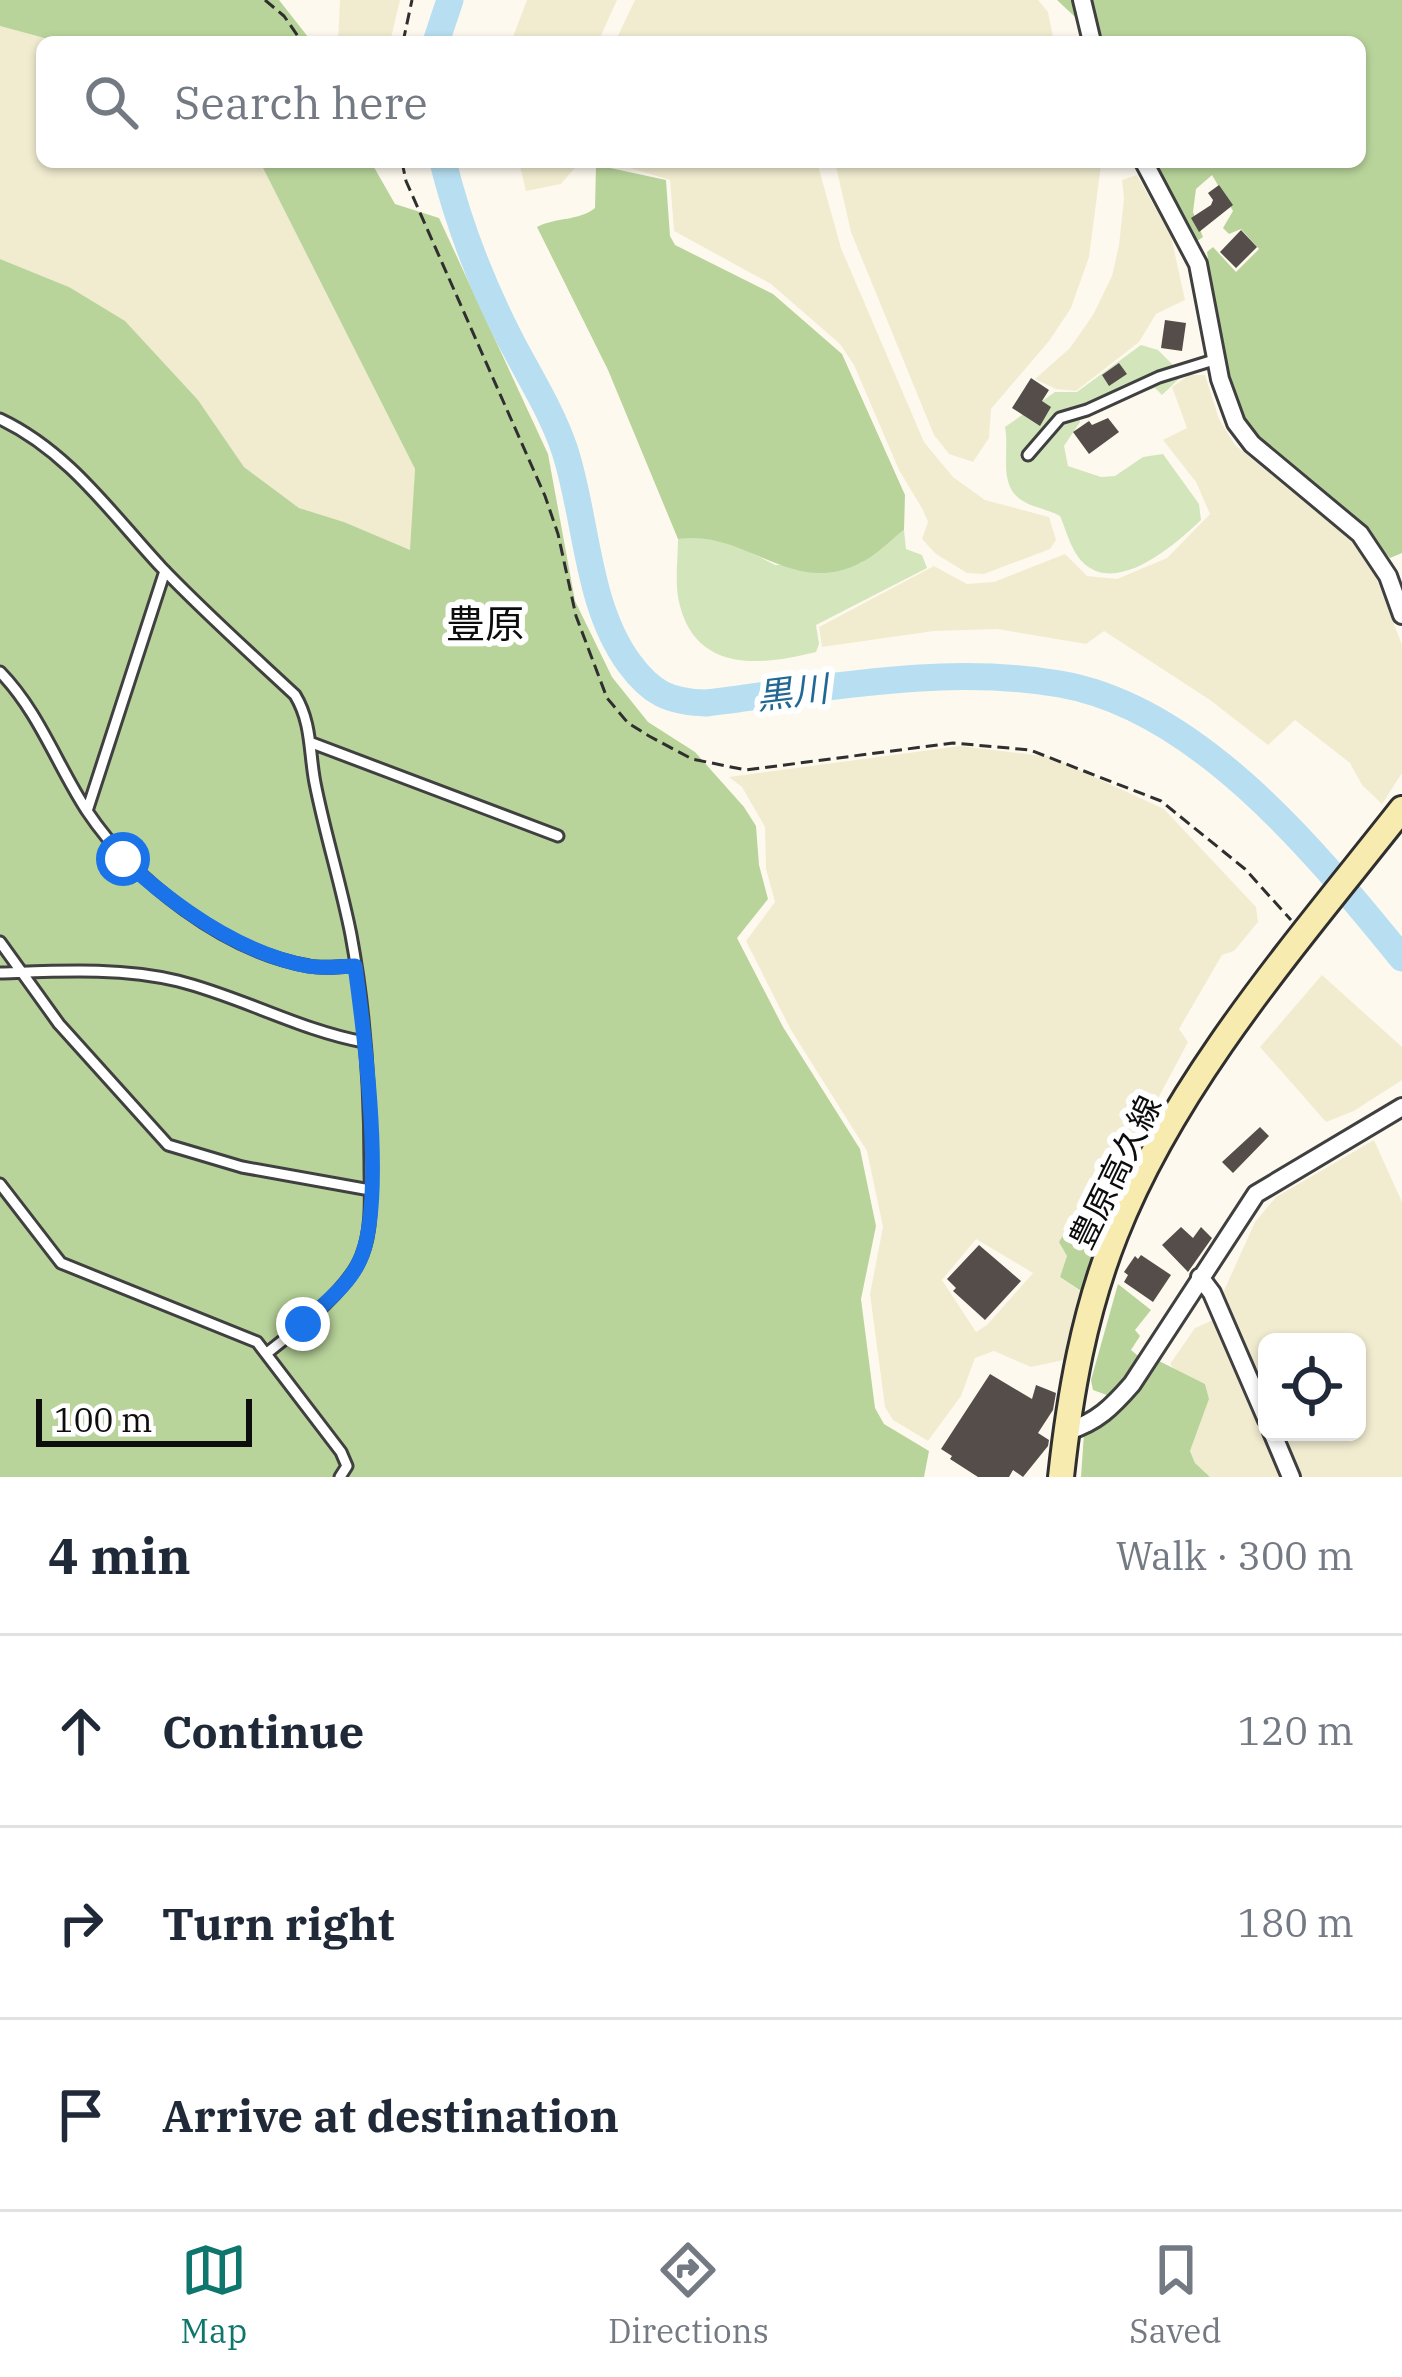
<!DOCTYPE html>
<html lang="en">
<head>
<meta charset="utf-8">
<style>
	:root { --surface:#fff; --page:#f2f2f3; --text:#1f2937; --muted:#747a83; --line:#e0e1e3; --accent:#0f766e }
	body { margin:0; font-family:"IBM Plex Serif","Noto Sans JP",serif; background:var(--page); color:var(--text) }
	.controls { position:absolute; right:36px; bottom:36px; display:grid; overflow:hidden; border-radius:18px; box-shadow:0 3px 9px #0004 }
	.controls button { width:108px; height:108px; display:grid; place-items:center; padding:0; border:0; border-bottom:3px solid var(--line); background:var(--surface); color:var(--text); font:60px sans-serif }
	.scale { position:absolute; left:36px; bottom:30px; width:216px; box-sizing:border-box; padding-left:12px; border:6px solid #0d0d0d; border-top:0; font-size:33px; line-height:42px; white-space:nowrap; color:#0d0d0d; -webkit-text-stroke:9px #fff; paint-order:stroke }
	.stop { position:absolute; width:36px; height:36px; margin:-27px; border:9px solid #1a73e8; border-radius:50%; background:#fff }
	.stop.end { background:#1a73e8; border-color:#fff; box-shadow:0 3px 12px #0008 }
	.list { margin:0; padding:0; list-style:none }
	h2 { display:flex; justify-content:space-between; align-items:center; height:156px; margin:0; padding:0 48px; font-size:51px }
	h2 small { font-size:39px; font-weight:400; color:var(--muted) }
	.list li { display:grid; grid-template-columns:78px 1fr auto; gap:36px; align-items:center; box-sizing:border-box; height:192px; padding:0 48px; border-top:3px solid var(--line) }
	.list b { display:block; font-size:45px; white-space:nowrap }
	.list em { font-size:39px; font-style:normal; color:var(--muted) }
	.icon { flex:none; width:66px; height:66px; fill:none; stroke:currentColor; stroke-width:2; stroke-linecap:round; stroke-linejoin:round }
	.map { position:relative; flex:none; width:1402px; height:1477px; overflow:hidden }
	.search { position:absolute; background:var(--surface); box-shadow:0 3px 9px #0004; left:36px; right:36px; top:36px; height:132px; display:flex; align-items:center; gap:30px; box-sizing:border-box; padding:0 42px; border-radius:18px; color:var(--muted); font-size:45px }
	.sheet { height:732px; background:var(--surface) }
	nav { display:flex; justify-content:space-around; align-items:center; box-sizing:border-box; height:168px; border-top:3px solid var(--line); background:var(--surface); font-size:33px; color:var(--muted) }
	nav a { display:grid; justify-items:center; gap:6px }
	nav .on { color:var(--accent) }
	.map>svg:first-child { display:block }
</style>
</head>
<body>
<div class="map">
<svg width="1402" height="1477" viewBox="0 0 1402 1477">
	<rect width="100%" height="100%" fill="#fef9ee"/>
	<path fill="#f1ecd0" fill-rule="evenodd" d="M340,0H400L390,42H338Z
		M527,0H617L598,42H511Z
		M635,0H1038L1048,12L1054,42H615Z
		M0,26L59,42H42V162H260L415,469L411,551L344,522L299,508L244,467L198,400L69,287L0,259Z
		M519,162H580L561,184L526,191Z
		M610,162H817L841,248L924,442L953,477L985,500L1049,517L1056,540L1050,549L984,574L967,573L936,554L922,539L928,522L923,510L899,470L854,365L840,344L771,284L674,231L670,180Z
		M835,162H1099L1101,165L1089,257L1071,308L1049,341L991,409L989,438L973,462L949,454L934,435L851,232Z
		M1137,175L1171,236L1185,300L1156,314L1139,342L1076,391L1056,389L1035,379L1070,348L1093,315L1112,276L1119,245L1124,199L1122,180Z
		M1189,375H1205L1219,419L1235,445L1351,539L1370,562L1402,645V773L1382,804L1362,785L1350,763L1295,720L1268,745L1210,700L1104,631L1086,644L997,629L934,631L822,647L819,627L934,566L967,584L994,582L1065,554L1087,576L1117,579L1167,558L1210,514L1196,482L1163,440L1187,428L1172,387Z
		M960,746L1051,757L1164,809L1256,907L1258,922L1234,951L1222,955L1179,1029L1188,1042L1128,1155L1109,1203L1089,1194L1060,1277L1081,1292L1064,1360L1031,1367L994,1351L975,1358L961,1396L928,1441L893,1420L885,1407L870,1294L883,1227L867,1151L791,1030L746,941L775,902L766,869L765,827L742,787L729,777ZM976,1239L1033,1273L987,1325L976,1332L942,1280Z
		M1322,975L1402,1047V1080L1354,1111L1326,1122L1260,1047Z
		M1374,1140L1402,1202V1477H1302L1282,1432H1357V1342H1267V1397L1223,1293L1255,1222L1276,1197Z
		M1215,1319L1284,1477H1210L1195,1463L1190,1451L1209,1399L1205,1384L1177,1372L1170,1364L1195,1328Z"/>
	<path fill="#d3e5bb" d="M1141,345L1158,350L1183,375L1162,395L1155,388L1138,394L1131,386L1079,409L1080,422L1064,446L1068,466L1101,477L1115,476L1143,457L1163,454L1199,504L1201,520C1177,543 1122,592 1087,566C1072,555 1067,532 1060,516C1048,509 1034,508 1023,501C997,486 1010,452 1005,427L1055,392H1077Z
		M904,530L906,549L922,555L927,568L816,625L819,644L816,652C764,665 698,674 680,606C674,586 678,560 678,539L695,536L734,544L775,565L861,563Z"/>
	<path fill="#b9d49b" d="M0,0H279L312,42H59L0,26Z
		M1057,0H1402V553L1390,558L1360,523L1256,440L1240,419L1224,379L1207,252L1213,247L1236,272L1259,249L1241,229L1229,234L1223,228L1233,211L1212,175L1196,189L1193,212L1203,237L1197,241L1151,162H1360V42H1098L1092,25L1074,16Z
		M260,162H371L395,204L439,218L548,454L575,601L612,677L648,722L695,752L744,807L756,826L759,865L768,899L737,938L783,1027L860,1149L876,1226L861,1299L875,1408L884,1424L929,1451L924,1477H0V259L69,287L125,321L198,400L244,467L299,508L344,522L410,550L415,469Z
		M596,165L666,180L670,236L675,245L773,294L842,354L905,495L904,530C889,541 875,557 858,564C790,597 746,529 678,539L608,370L537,227C556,217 579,221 595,208Z
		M1089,1193L1109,1203L1113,1211L1084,1293L1060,1277L1067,1256L1059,1242Z
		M1118,1284L1151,1310L1135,1330L1140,1336L1131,1350L1143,1360L1115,1398L1093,1390L1091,1380Z
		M1159,1361L1205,1384L1209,1399L1190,1451L1195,1463L1210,1477H1081L1084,1433L1133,1395Z"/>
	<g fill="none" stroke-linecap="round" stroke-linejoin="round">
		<path stroke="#b7dff1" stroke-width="27" d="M436,42L450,0
			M443,162C458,222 480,280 508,335C527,373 552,411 565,451C587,519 586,604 629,663C651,693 669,702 706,703C821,689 944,664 1060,684C1199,708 1317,854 1402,958"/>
	</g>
	<path fill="#544d4a" d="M1219,185L1233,205L1199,232L1191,218L1211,205L1213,200L1208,193Z
		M1241,230L1257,247L1236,268L1220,252Z
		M1165,320L1186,323L1182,351L1161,348Z
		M1119,363L1127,374L1109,386L1102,375Z
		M1031,378L1049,390L1042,401L1051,407L1040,426L1012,408Z
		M1108,418L1119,432L1089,454L1073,432L1089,421L1092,425Z
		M1260,1127L1269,1136L1233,1173L1222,1162Z
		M1181,1227L1193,1238L1201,1227L1212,1238L1188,1272L1162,1245Z
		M979,1245L1021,1281L985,1320L953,1291L956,1288L947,1279Z
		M1141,1255L1171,1275L1153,1302L1124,1282L1128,1275L1124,1272L1135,1256L1138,1259Z
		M990,1374L1032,1399L1036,1385L1056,1393L1053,1410L1038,1433L1049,1440L1048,1446L1023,1477L1013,1470L1009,1477H978L950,1459L952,1456L941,1449Z"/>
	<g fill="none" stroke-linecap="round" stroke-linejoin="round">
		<defs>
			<path id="service" d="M0,419C68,451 111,513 161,567C204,612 250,653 295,695C312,723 309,752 315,783C325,834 341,884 351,935C365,1010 370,1088 370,1164C370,1193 373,1228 362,1255C349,1290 296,1330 267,1353
				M1028,455L1060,418L1087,410L1159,377L1217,359
				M0,672C39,712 57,765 87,811C134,881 225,952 309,966C324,969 340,966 355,966
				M312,743L558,836
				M87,811L165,571
				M0,942L59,1024L168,1145L242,1167L370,1190
				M0,973C58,971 121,967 178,981C242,997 299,1030 364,1042
				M0,1184L61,1263L257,1342L341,1452L347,1466L340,1477"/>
			<path id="minor" d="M1082,0L1092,42
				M1144,162L1198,264L1220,379L1236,423L1252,444L1360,534L1388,576L1402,615
				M1200,1277L1212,1293L1267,1420
				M1068,1431C1097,1422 1112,1407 1132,1384L1256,1194L1402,1107
				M1272,1432L1291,1477"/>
			<path id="secondary" d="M1061,1477C1070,1394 1084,1313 1115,1235C1176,1080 1299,940 1402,809"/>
		</defs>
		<use href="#service" stroke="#404040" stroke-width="15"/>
		<use href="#minor" stroke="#404040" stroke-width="22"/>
		<use href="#secondary" stroke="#2f2f2f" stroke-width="30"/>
		<path stroke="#2f2f2f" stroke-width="3" stroke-dasharray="12 6" stroke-linecap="butt" d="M265,0L284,16L302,42
			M403,42L412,0
			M402,162L406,181L545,496L558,534L576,616L607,698L628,723L649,736L692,759L746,770L953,743L1030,750L1161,801L1245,869L1291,920"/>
		<use href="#service" stroke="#fff" stroke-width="9"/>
		<use href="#minor" stroke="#fff" stroke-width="16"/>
		<use href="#secondary" stroke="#f8ebaf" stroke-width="24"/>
	</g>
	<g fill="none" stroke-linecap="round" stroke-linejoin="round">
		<path stroke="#1a73e8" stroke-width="15" d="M123,859C173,905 239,953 308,966C323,969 340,966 355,966C364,1031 387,1206 359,1262C348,1286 322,1305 303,1324"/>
	</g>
	<g text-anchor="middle" stroke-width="12" stroke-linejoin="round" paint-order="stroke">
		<g font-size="33" fill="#0d0d0d" stroke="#fff">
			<text transform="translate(1115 1172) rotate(-64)" y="12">豊原高久線</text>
		</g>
		<g font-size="36" font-style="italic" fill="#216994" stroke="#fff">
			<text transform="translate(792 692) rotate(-7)" y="13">黒川</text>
		</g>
		<g font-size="39" fill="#0d0d0d" stroke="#fff">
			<text x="485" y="638">豊原</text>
		</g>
	</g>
</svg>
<div class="controls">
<button><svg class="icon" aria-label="locate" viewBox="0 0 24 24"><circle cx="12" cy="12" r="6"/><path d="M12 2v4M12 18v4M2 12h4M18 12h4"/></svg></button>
</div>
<div class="scale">100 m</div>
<div class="stop" style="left:123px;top:859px"></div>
<div class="stop end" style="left:303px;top:1324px"></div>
<div class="search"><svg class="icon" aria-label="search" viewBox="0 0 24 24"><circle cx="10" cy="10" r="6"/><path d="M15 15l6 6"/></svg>Search here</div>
</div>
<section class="sheet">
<h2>4 min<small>Walk · 300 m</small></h2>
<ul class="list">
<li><svg class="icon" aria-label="ahead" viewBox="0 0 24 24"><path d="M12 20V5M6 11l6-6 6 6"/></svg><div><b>Continue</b></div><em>120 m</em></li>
<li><svg class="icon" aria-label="right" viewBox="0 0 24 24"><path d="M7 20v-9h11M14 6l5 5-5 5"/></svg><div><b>Turn right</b></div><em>180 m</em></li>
<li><svg class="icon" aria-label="arrive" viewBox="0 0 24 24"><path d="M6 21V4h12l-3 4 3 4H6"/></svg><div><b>Arrive at destination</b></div></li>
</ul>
</section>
<nav>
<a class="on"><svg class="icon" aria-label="map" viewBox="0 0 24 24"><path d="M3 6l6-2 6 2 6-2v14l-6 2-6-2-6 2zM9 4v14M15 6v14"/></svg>Map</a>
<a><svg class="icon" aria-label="directions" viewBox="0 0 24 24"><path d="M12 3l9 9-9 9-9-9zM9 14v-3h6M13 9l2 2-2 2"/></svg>Directions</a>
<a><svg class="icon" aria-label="saved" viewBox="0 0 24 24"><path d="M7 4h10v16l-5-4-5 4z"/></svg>Saved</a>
</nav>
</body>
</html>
